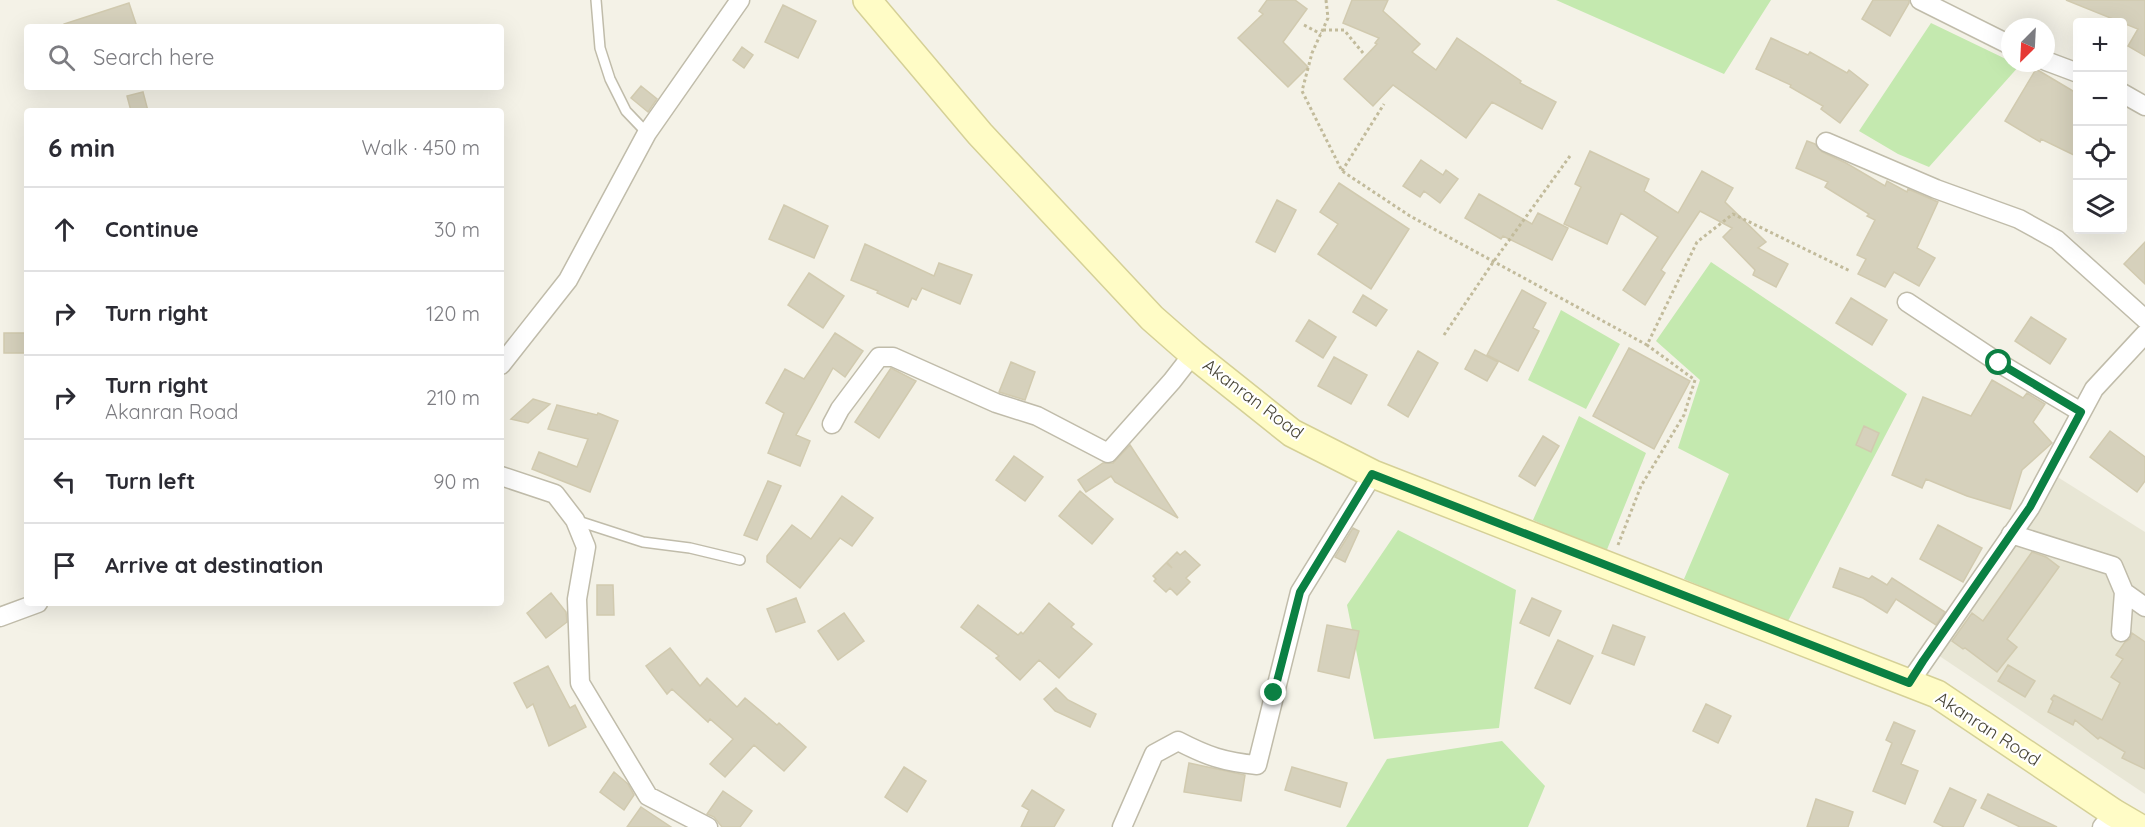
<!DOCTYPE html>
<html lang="en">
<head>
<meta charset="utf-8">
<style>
	:root { --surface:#fff; --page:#f7f7f7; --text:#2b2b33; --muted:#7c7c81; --line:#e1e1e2 }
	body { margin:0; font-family:Quicksand,sans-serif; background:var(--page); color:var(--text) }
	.controls { position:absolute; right:18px; top:18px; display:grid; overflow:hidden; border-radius:6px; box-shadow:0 6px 24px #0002 }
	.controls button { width:54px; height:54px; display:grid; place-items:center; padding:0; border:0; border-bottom:2px solid var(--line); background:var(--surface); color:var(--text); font:30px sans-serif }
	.compass { position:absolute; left:2001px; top:18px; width:54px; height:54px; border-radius:50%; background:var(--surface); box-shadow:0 6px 24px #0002; rotate:204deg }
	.stop { position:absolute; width:18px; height:18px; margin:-14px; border:4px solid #0b8043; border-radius:50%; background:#fff }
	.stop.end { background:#0b8043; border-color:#fff; box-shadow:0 2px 6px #0008 }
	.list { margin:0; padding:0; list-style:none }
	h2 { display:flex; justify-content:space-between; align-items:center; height:78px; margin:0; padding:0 24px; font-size:26px }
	h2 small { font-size:20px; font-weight:400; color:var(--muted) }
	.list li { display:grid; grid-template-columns:39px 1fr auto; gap:18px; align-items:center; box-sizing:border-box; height:84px; padding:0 24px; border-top:2px solid var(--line) }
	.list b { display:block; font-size:22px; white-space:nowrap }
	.list p { margin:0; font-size:20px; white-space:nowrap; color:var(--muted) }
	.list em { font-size:20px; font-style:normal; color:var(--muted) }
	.icon { flex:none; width:33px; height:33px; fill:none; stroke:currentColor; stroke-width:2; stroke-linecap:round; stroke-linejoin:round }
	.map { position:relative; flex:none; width:2145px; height:827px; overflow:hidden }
	.search { position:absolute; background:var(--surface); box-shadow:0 6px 24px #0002; left:24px; top:24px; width:480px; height:66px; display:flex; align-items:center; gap:15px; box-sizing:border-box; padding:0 21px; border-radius:6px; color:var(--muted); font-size:22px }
	.panel { position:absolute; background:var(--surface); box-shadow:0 6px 24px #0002; left:24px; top:108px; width:480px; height:498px; border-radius:6px }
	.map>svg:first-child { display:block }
</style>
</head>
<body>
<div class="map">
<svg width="2145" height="827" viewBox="0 0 2145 827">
	<rect width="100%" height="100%" fill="#f4f2e7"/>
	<path fill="#e8e6d5" d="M2048,471L2145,532V794L1929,649Z"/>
	<path fill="#c4e9af" d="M1556,0H1771L1724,74Z
		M1931,23L2010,61V63L2020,65L1929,167L1898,154L1859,131Z
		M1711,262L1907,394L1787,623L1684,579L1729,474L1678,448L1700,380L1656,341Z
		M1561,310L1620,344L1586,409L1528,380Z
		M1579,416L1646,453L1606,552L1533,520Z
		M1398,530L1516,590L1499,728L1374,739L1347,605Z
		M1502,741L1545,786L1528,827H1346L1387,759Z"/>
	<path fill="#d6d1bc" stroke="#d1caaf" stroke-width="1.5" d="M1267,0H1295L1307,9L1283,42L1308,67L1288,87L1238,38L1263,14L1259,11Z
		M1352,0H1388L1383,11L1420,44L1412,52L1436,70L1457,38L1521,81L1520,83L1556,102L1542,129L1492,102L1466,138L1393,85L1373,106L1344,79L1377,44L1375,43L1379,38L1343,23Z
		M1873,0H1909V3L1890,36L1862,19Z
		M2066,0H2145V56L2128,46L2138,29Z
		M129,3L137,27H64V24Z
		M783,5L816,21L798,58L765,42Z
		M1771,38L1808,55L1810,52L1847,73L1849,70L1868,85L1840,123L1821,109L1823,106L1790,87L1791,85L1756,69Z
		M742,47L753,55L744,68L733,60Z
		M2036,69L2078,94V157L2041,139L2040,142L2005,121Z
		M641,86L657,99L648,112L631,98Z
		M143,92L148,111H131L127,96Z
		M1807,141L1815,144L1822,152L1846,163L1885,186L1887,181L1907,192L1908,189L1938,202L1917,248L1935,258L1919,286L1894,272L1885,287L1858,274L1866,259L1857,255L1875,220L1867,216L1869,214L1825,187L1828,182L1796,168Z
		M1590,151L1649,179L1644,191L1678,213L1702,171L1733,188L1725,202L1766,242L1758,248L1788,264L1776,287L1753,275L1755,270L1723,237L1732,228L1700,211L1661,270L1665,273L1645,305L1623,290L1658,237L1621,213L1607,244L1564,224L1581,187L1575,184Z
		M1421,160L1443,175L1446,170L1458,179L1440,203L1424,191L1420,197L1403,186Z
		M1339,183L1409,229L1371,289L1318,254L1338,224L1320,212Z
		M1479,194L1532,224L1538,213L1568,228L1552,260L1503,236L1501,239L1465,218Z
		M1277,200L1296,210L1275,252L1256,242Z
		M784,205L828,226L814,258L769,239Z
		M2145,242V284L2124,264Z
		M865,244L934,276L939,263L972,275L960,304L922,288L916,300L912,298L908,307L877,293L878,291L851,280Z
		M809,273L844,296L823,328L788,305Z
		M1522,290L1546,303L1533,328L1539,331L1518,371L1487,355Z
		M1363,295L1387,310L1376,326L1353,312Z
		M1851,298L1887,320L1872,345L1836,323Z
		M2031,317L2066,339L2050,364L2015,341Z
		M1309,320L1336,337L1323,358L1296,341Z
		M4,333H27V353H4Z
		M835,333L863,351L845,377L833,368L796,435L810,441L800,466L768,453L784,413L766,403L785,369L804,379Z
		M1629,348L1690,381L1654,449L1593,416Z
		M1475,350L1498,362L1487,381L1465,369Z
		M1418,351L1438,363L1408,417L1388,405Z
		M1334,357L1367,375L1351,404L1318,386Z
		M1011,362L1035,372L1025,400L999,392Z
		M891,368L916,381L879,438L855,422Z
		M1992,380L2023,398L2027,393L2045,404L2033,422L2052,443L2022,470L2010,509L1967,496L1926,479L1922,488L1892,475L1923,397L1971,416Z
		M533,399L550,404L528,423L511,419Z
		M557,405L597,415L598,413L618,421L590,492L532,469L539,452L577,467L588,439L548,429Z
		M1864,426L1879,433L1871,452L1856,445Z
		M2110,431L2145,457V481L2137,492L2090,457Z
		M1543,436L1559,446L1535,486L1519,476Z
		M1130,445L1178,518L1115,482L1111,476L1086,492L1078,480L1103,463H1113Z
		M1014,456L1043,477L1025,501L996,480Z
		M768,481L781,486L757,540L744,535Z
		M1080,491L1113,519L1092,544L1059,516Z
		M842,496L873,518L852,546L840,538L800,588L767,562V556L792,525L811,539Z
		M1938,525L1982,548L1963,582L1920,559Z
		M1353,528L1359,531L1345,562L1335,557Z
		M1185,551L1200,565L1186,578L1190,582L1177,595L1170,588L1166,592L1154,581L1156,579L1153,576L1166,563L1172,568L1167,562L1177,552L1180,555Z
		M2032,552L2046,557L2059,567L2007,639L2017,647L1997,672L1965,648L1963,649L1952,641L1972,613L1983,621Z
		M1840,568L1869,579L1872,576L1887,585L1892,578L1945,612L1936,625L1896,599L1887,613L1863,598L1833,587Z
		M597,585H613L614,615H597Z
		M551,593L566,612L567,622L546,638L527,613Z
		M796,598L805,622L776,632L767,609Z
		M1532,598L1561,611L1549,636L1520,623Z
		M1049,603L1074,624L1071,627L1092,644L1059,678L1039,660L1020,680L996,658L999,656L961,627L978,605L1018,635L1021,632L1023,634Z
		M844,613L864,641L838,660L818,631Z
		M1327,625L1359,631L1349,678L1318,671Z
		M1613,625L1645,637L1634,665L1602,653Z
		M2132,633L2145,642V769L2122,758L2125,752L2100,737L2098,739L2075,720L2073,725L2048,712L2053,701L2051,699L2054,695L2102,720L2120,683L2111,677L2123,659L2116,655L2125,642L2130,639Z
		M1558,640L1593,656L1570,704L1535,688Z
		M670,648L700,686L707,678L737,707L745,698L777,725L779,723L806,747L784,771L754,745L725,777L710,764L733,739L710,719L708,722L672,689L667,694L646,666Z
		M2008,665L2035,681L2025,697L1998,681Z
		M548,666L570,708L575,705L586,727L549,746L533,704L527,708L514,683Z
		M1056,688L1068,700L1096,714L1090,727L1055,711L1044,699Z
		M1706,704L1731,716L1718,743L1693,731Z
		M1894,722L1915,731L1901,764L1918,771L1905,804L1873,791L1892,743L1886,740Z
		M1189,763L1245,775L1241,801L1184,792Z
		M904,767L926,781L907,812L885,797Z
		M1292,767L1347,783L1340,807L1285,790Z
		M614,772L628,784L634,795L624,810L600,792Z
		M1950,788L1976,800L1963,827H1944L1934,822Z
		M1032,790L1064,810L1054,827H1021L1029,810L1022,806Z
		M723,791L752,811L740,827H722L714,817L707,814Z
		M1988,794L2057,827H2020L1981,808Z
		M1816,799L1853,812L1848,827H1807Z
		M641,807L671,827H627Z"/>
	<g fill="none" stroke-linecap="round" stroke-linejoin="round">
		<defs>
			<path id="service" d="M596,0L600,48L610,79L626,111L647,133
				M575,520L643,542L690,548L740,560"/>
			<path id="minor" d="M1920,0L2010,45
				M2046,61L2078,73
				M2122,93L2145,106
				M1826,142L1936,189L2019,219L2057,240L2145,319
				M1907,302L1999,363L2081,412
				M501,365L568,280L647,133L740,0
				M832,424L840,409L879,357H893L996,403L1037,416L1108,453L1172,381L1193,354
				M501,476L555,494L575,520L586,547L577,599L580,683L648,796L708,827
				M2011,534L2113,566L2124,592L2121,632
				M2124,592L2145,607
				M0,617L38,603
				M1909,683L2030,508L2094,389L2145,334
				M1122,827L1154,754L1178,741C1207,756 1224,762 1257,765L1300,592L1373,474
				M2102,827L2114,813"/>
			<path id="secondary" d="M867,0L980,134L1152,318L1193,354L1292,433L1373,474L1937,694L2114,813L2138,827"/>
		</defs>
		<use href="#service" stroke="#c0bcaa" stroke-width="12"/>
		<use href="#minor" stroke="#c0bcaa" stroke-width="21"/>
		<use href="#secondary" stroke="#d5d096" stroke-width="30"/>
		<path stroke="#c2bb9b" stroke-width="3" stroke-dasharray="3 3" stroke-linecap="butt" d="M1326,0L1328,18L1312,53L1302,91L1342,171L1410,216L1647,345
			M1304,25L1321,34
			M1323,30H1344L1363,53
			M1342,171L1384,104
			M1444,335L1494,261L1570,156
			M1618,545L1641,486L1684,415L1695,380L1647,345L1697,242L1733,214L1850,271"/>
		<use href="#service" stroke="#fff" stroke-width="9"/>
		<use href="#minor" stroke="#fff" stroke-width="18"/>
		<use href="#secondary" stroke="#fffcc6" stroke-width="27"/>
	</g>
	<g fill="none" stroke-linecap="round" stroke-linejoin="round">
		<path stroke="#0b8043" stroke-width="8" d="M1274,693L1300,592L1372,474L1909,683L1923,661L2030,507L2081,412L1999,363"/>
	</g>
	<g text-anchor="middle" stroke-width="4.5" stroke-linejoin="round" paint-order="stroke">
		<g font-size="18" fill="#474436" stroke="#fff">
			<text transform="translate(1253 399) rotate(37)" y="6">Akanran Road</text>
			<text transform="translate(1988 729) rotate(33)" y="6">Akanran Road</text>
		</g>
	</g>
</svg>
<div class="controls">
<button>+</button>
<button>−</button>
<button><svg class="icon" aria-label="locate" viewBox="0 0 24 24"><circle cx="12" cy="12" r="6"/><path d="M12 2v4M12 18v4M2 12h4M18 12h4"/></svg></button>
<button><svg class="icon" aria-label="layers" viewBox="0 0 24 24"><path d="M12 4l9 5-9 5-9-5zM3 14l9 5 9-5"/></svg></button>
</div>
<svg class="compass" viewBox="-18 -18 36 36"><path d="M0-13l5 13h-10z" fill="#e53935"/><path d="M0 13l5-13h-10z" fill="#7c7c81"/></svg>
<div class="stop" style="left:1999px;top:363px"></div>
<div class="stop end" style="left:1274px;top:693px"></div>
<div class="search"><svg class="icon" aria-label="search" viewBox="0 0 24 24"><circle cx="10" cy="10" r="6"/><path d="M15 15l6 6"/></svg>Search here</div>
<section class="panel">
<h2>6 min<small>Walk · 450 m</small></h2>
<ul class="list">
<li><svg class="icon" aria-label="ahead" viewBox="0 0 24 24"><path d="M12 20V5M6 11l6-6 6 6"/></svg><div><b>Continue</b></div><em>30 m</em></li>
<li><svg class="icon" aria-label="right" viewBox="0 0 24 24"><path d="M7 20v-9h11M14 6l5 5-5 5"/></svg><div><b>Turn right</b></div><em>120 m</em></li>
<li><svg class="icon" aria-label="right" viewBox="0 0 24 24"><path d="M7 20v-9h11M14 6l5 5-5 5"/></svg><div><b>Turn right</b><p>Akanran Road</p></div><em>210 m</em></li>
<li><svg class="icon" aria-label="left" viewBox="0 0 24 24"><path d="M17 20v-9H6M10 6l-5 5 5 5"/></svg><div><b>Turn left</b></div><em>90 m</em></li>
<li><svg class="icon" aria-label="arrive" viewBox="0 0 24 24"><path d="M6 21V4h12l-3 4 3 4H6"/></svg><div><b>Arrive at destination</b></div></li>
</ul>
</section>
</div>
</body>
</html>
